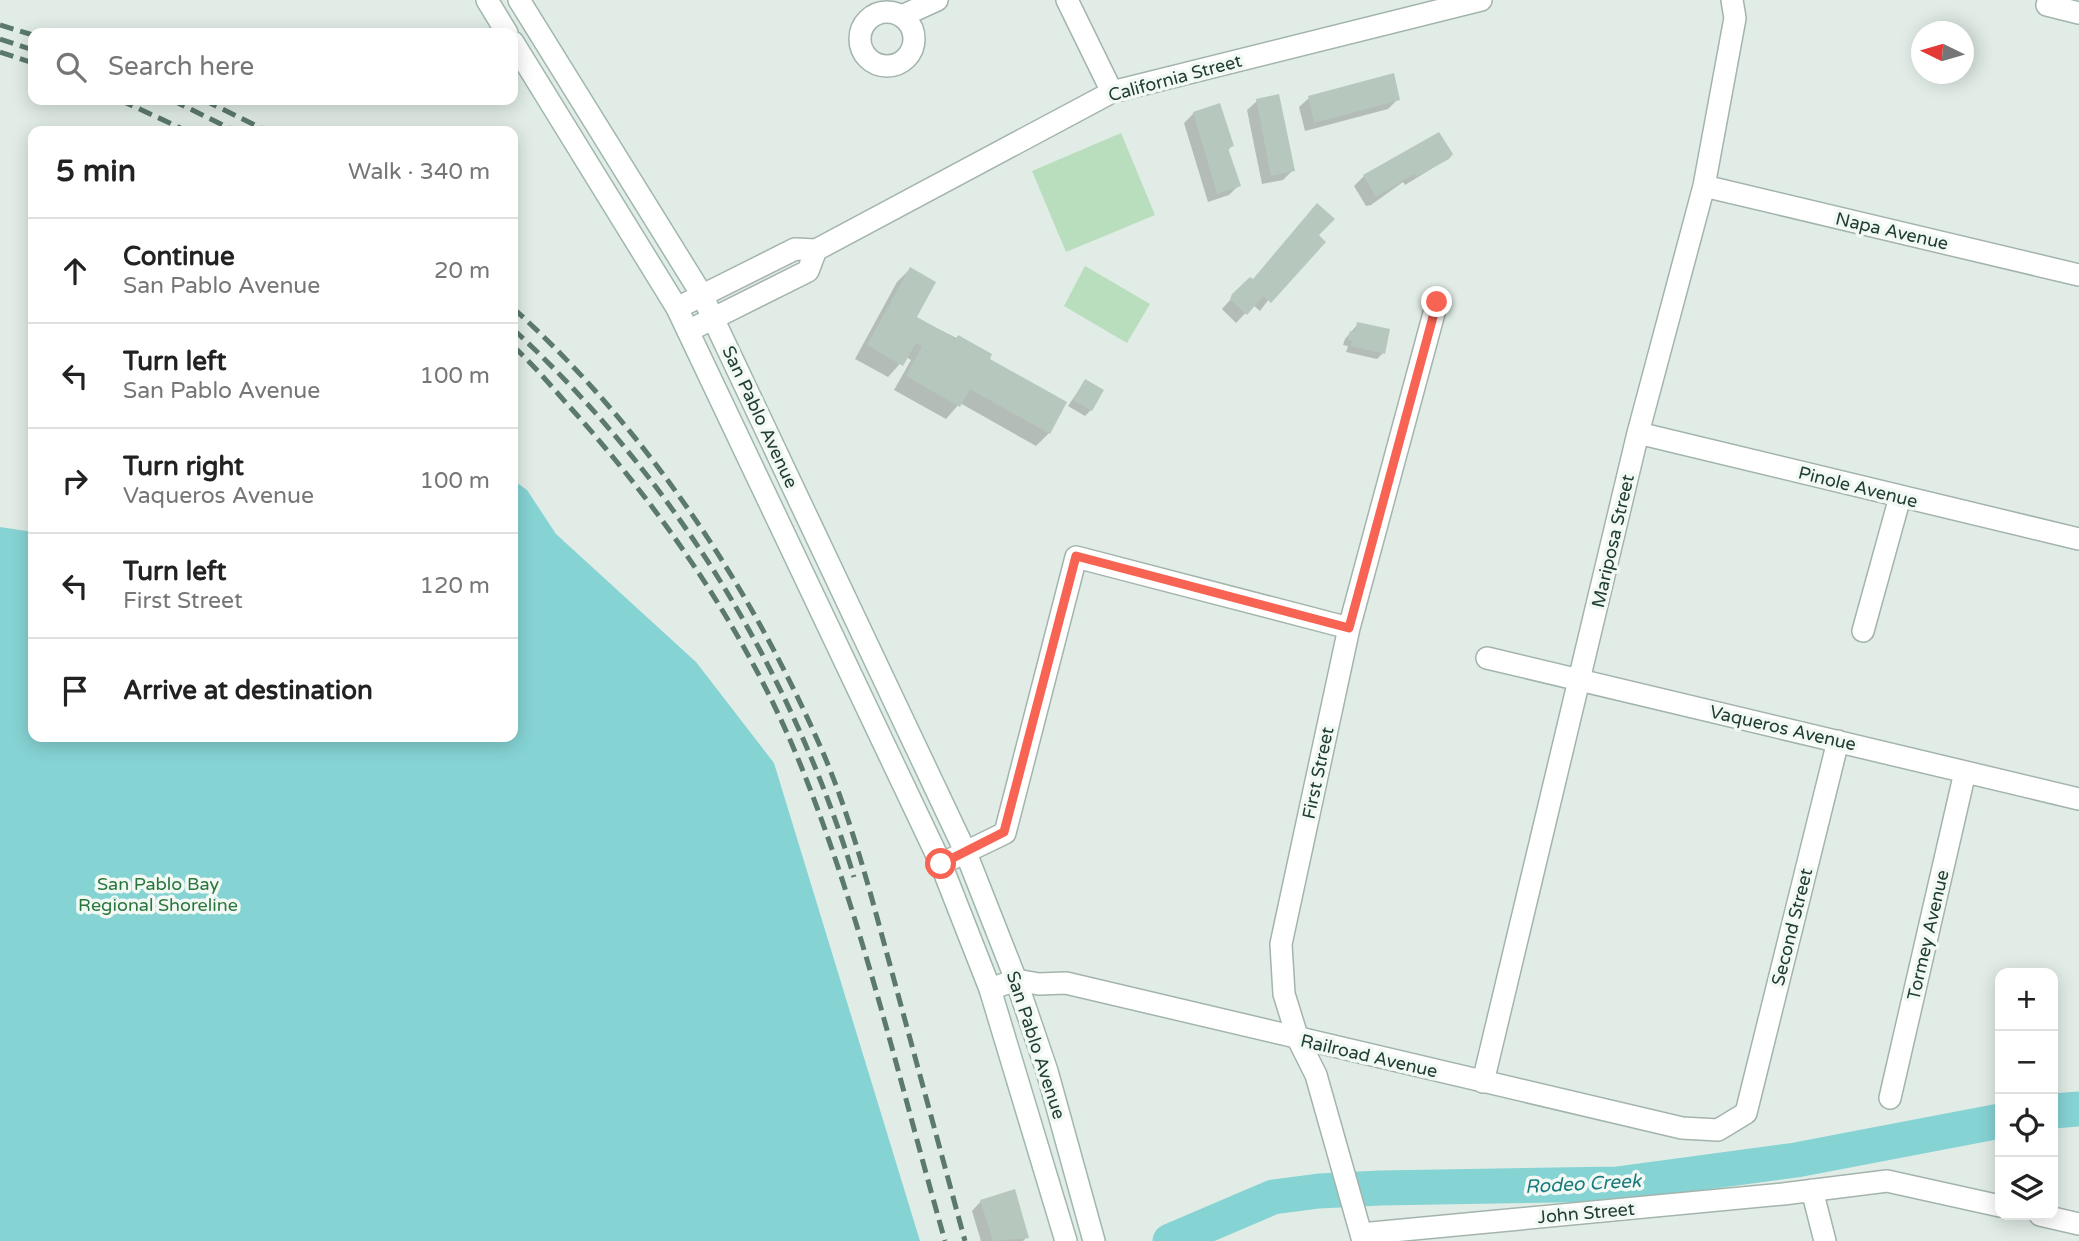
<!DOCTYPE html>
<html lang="en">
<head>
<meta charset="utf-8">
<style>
	:root { --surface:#fff; --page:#f6f6f6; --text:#222; --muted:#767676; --line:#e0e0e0 }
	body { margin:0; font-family:"Varela Round",sans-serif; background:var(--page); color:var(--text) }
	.controls { position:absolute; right:21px; bottom:21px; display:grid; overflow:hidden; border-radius:14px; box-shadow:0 4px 18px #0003 }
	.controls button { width:63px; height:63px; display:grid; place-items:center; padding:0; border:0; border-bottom:2px solid var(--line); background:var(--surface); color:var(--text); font:35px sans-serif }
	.compass { position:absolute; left:1911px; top:21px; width:63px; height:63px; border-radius:50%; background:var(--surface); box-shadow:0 4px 18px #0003; rotate:275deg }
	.stop { position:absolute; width:21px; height:21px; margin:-16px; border:5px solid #f86453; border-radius:50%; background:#fff }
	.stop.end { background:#f86453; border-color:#fff; box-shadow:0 2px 7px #0008 }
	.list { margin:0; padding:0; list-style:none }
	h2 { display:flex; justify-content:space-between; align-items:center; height:91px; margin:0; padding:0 28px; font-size:30px }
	h2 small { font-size:23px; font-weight:400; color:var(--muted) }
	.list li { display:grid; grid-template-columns:46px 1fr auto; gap:21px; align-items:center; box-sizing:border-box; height:105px; padding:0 28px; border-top:2px solid var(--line) }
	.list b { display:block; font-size:26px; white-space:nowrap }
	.list p { margin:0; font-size:23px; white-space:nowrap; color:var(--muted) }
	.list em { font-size:23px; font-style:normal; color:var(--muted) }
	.icon { flex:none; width:38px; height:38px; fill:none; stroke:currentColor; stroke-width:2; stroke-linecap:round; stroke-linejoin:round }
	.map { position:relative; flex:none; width:2079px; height:1241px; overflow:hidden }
	.search { position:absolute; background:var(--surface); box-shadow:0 4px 18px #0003; left:28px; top:28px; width:490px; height:77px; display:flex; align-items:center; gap:18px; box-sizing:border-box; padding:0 24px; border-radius:14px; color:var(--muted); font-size:26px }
	.panel { position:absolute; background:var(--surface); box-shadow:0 4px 18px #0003; left:28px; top:126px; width:490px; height:616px; border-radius:14px }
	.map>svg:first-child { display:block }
</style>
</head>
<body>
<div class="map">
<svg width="2079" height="1241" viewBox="0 0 2079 1241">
	<rect width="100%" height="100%" fill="#e1ece6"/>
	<path fill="#b9debd" d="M1121,133L1155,215L1066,252L1032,171Z
		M1085,266L1150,304L1127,343L1064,306Z"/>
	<path fill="#86d3d4" d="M513,480L527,490L556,534L696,662L774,763L920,1241H0V527L33,532V737H513Z"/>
	<path fill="#0003" d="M1309,98L1398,99L1388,109L1305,131L1299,107Z
		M1257,101L1293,170L1283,180L1262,184L1247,110Z
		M1194,113L1232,146L1227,151L1239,185L1229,195L1208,202L1184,123Z
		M1451,154L1441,163L1405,185L1403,182L1371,205L1366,206L1354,186L1364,176Z
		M1317,235L1260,311L1253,305L1236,323L1222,309L1240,289Z
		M910,269L915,317L990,355L987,359L1049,433L1036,446L960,403L946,419L894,390L911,360L906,357L888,377L855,359L897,282Z
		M1358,324L1383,353L1377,359L1346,352L1348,346L1343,345L1345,339Z
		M1085,381L1091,410L1085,416L1068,406Z
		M981,1201L1027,1237L1023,1241H981L972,1211Z"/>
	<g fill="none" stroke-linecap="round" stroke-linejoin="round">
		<path stroke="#86d3d4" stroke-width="35" d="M2053,1111L2079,1109
			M1170,1241L1273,1197L1319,1191L1380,1188L1617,1184L1796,1160L2000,1121"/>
	</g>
	<path fill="#b6c7be" d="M1394,73L1400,100L1314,123L1308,96Z
		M1279,94L1295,171L1271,176L1256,99Z
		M1220,103L1234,146L1228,148L1241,186L1217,194L1193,112Z
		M1439,132L1453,154L1449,159L1416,177L1414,174L1376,197L1363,175Z
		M1317,203L1335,219L1319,235L1326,242L1271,303L1263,296L1247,315L1230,299L1232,294L1250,277L1253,279Z
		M910,267L936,282L917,317L956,339L958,335L992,354L990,359L1067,402L1050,434L970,389L960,407L906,376L922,346L916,343L903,366L867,345Z
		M1357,322L1390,329L1385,354L1351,346L1353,341L1348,340L1350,331L1355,332Z
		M1085,379L1104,390L1092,411L1073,400Z
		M1015,1189L1029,1238L993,1241L980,1200Z"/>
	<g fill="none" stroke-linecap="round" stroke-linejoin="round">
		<defs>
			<path id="street" d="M1067,0L1112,92
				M2047,5L2079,13
				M860 39a27 27 0 1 1 54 0a27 27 0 1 1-54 0Z
				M902,16L937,0
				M1704,186L2079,275
				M677,308L795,249L816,250L1112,92L1481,0
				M688,331L808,271L816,250
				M1638,433L2079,539
				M1863,631L1900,497
				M1487,658L2079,799
				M941,864L1005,833L1076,557L1349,628
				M990,989L1016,980L1039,984L1066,983L1682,1128L1718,1130L1746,1113L1838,741
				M1483,1082L1638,433L1704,186L1735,18L1732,0
				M1890,1098L1965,772
				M1812,1190L1825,1241
				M2040,1215L2079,1224
				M1361,1234L1783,1194L1887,1181L2000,1206
				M1363,1241L1316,1075L1298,1039L1284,994L1281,944L1349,628L1437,302"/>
			<path id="secondary" d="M487,0L507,33
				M519,0L702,295L966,853L1016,980L1047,1071L1094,1241
				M513,42L677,308L941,864L990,989L1066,1241"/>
		</defs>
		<use href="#street" stroke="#a3b4ac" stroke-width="24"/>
		<use href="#secondary" stroke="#9fb8ac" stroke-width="24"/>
		<use href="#street" stroke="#fff" stroke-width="21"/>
		<use href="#secondary" stroke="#fff" stroke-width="21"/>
		<path stroke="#5b796d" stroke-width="5" stroke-dasharray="14 7" stroke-linecap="butt" d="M0,25L33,35
			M0,39L33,50
			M0,52L33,63
			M120,100L187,131
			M172,100L235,131
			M204,100L267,131
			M513,308C646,428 749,584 821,748C851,817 870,892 890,965C915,1057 940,1149 965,1241
			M513,329C672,475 792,671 854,877
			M513,346C536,367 556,392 577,415C669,519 749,637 801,766C862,917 900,1084 945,1241"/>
	</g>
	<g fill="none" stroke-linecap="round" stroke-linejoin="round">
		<path stroke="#f86453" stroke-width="9" d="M941,864L1004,832L1076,556L1349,628L1437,302"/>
	</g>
	<g text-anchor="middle" stroke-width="7" stroke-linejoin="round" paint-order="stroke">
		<g font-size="18" fill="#203e32" stroke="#f2f9f4">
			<text transform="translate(1175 78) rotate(-15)" y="6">California Street</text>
			<text transform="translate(1892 231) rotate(13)" y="6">Napa Avenue</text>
			<text transform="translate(760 417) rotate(65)" y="6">San Pablo Avenue</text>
			<text transform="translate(1858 487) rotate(14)" y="6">Pinole Avenue</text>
			<text transform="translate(1613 541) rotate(-77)" y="6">Mariposa Street</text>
			<text transform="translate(1783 728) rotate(13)" y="6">Vaqueros Avenue</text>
			<text transform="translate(1318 773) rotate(-78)" y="6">First Street</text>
			<text transform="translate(1792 927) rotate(-76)" y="6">Second Street</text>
			<text transform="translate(1928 935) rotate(-77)" y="6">Tormey Avenue</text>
			<text transform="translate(1036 1045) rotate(72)" y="6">San Pablo Avenue</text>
			<text transform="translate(1369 1056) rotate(13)" y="6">Railroad Avenue</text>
			<text transform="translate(1586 1213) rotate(-5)" y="6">John Street</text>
		</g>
		<g font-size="18" fill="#29763c" stroke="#f2f9f4">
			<text x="158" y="890">San Pablo Bay<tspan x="158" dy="21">Regional Shoreline</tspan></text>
		</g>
		<g font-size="19" font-style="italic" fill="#187a7c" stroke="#f2f9f4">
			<text transform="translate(1583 1183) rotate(-3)" y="7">Rodeo Creek</text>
		</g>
	</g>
</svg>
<div class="controls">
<button>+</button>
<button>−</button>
<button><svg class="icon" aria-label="locate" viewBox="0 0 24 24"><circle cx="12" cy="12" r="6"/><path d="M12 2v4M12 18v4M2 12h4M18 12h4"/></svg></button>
<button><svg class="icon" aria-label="layers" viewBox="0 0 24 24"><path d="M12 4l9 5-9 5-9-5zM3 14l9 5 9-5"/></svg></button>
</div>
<svg class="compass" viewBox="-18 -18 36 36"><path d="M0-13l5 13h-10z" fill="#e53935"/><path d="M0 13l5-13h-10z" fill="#767676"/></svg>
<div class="stop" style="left:941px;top:864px"></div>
<div class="stop end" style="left:1437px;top:302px"></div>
<div class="search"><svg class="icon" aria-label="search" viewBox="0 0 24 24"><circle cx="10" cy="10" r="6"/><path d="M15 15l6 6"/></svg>Search here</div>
<section class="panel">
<h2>5 min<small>Walk · 340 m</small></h2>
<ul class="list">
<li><svg class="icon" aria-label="ahead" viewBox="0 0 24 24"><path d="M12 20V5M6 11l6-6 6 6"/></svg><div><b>Continue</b><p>San Pablo Avenue</p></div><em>20 m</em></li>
<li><svg class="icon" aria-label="left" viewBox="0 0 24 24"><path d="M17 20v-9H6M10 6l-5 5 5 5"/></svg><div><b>Turn left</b><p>San Pablo Avenue</p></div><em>100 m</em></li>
<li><svg class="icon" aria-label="right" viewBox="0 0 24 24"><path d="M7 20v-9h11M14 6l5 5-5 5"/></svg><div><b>Turn right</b><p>Vaqueros Avenue</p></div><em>100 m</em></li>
<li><svg class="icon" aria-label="left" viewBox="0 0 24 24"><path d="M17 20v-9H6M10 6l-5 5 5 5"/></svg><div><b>Turn left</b><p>First Street</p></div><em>120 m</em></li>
<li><svg class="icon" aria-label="arrive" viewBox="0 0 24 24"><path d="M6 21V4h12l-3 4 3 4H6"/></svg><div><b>Arrive at destination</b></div></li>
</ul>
</section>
</div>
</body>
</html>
